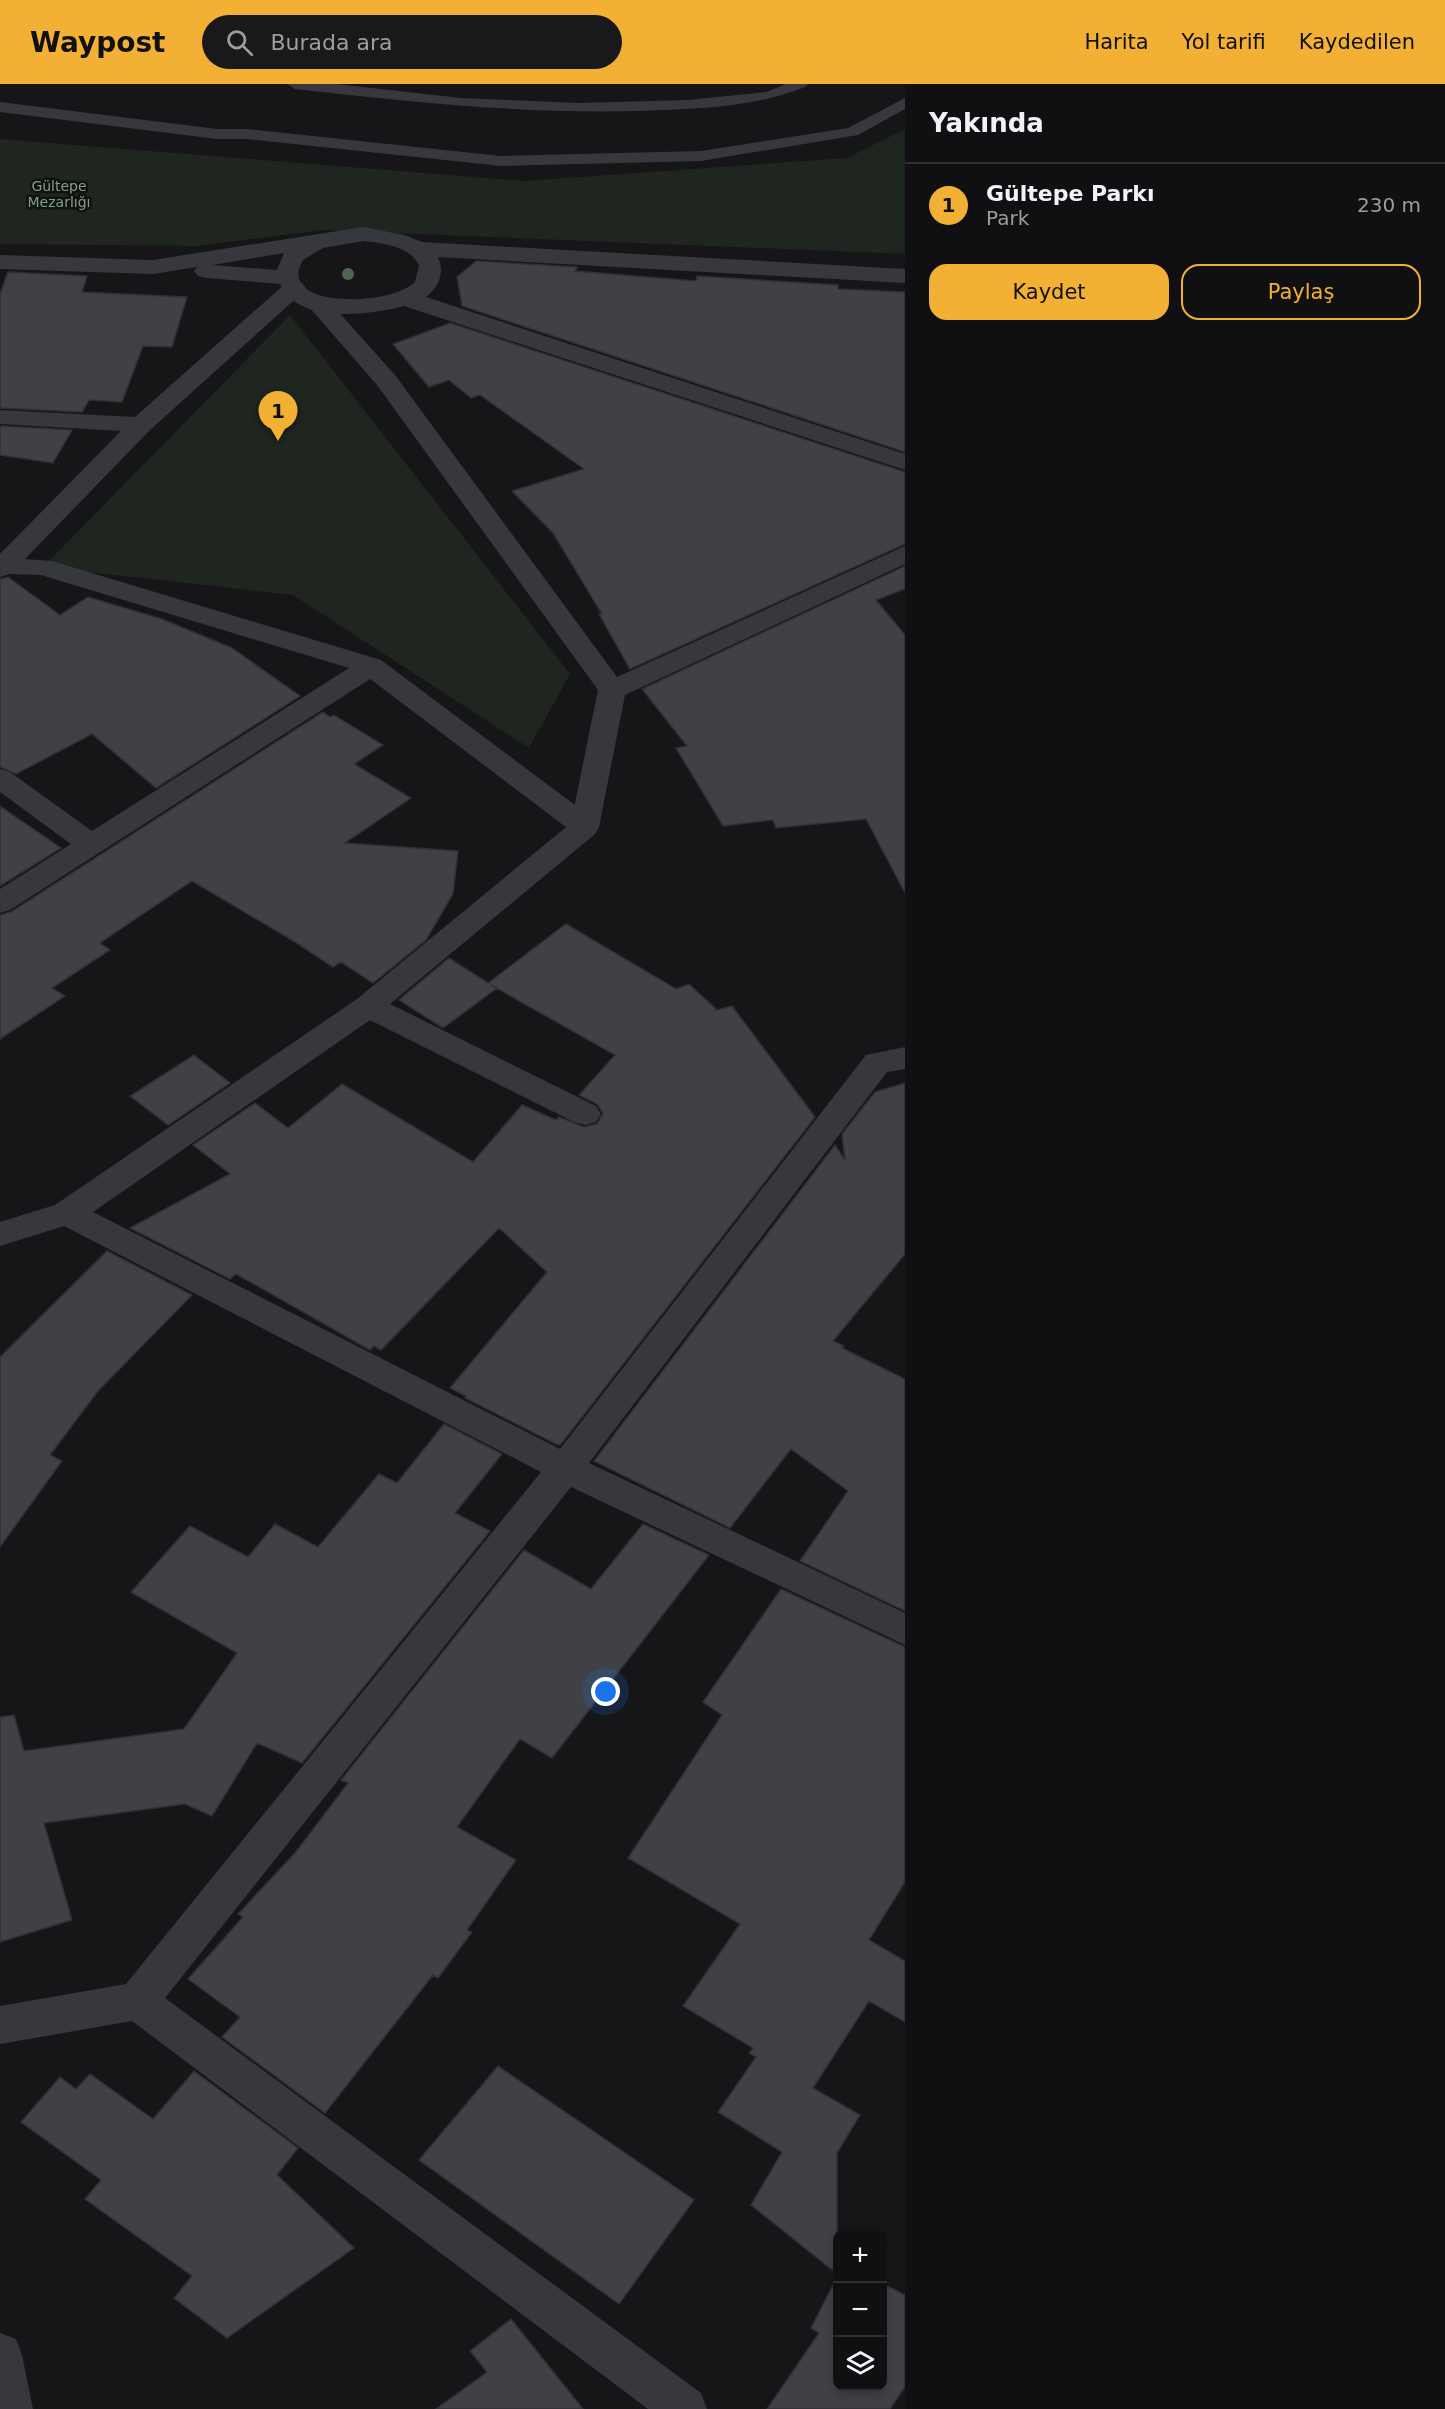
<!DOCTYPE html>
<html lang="tr">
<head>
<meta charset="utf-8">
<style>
	:root { --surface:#101012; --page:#19191b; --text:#f1f3f6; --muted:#9c9d9f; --line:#303032; --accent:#f2b134 }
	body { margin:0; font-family:"DejaVu Sans",sans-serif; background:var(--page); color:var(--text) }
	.controls { position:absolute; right:18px; bottom:18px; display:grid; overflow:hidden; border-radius:12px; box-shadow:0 3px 9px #0003 }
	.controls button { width:54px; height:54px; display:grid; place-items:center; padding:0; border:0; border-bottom:2px solid var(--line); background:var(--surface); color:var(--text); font:30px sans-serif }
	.you { position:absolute; left:606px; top:1608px; width:21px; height:21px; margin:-15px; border:4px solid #fff; border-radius:50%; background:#1a73e8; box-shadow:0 0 0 9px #1a73e833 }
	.badge { display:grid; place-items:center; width:39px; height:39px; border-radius:50%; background:var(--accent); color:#111; font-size:20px; font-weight:700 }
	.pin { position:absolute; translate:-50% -50px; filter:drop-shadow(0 2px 3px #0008) }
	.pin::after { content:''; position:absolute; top:32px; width:21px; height:18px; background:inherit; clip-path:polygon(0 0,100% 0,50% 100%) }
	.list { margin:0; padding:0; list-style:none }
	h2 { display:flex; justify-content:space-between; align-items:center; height:78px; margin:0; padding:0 24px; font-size:26px }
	h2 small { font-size:20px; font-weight:400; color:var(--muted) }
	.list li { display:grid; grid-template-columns:39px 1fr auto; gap:18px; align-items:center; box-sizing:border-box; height:84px; padding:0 24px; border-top:2px solid var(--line) }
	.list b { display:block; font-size:22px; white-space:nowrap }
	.list p { margin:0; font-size:20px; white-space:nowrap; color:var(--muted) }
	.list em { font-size:20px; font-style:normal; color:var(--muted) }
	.actions { display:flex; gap:12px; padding:18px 24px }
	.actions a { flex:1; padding:14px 0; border:2px solid var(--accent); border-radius:18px; text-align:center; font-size:21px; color:var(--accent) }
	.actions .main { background:var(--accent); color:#111 }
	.icon { flex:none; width:33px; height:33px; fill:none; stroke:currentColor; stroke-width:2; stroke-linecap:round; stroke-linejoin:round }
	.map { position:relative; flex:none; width:905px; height:2325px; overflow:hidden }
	header { display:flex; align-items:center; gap:36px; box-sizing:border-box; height:84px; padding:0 30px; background:var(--accent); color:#111 }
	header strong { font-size:28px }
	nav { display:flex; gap:33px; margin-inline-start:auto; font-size:21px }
	.search { width:420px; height:54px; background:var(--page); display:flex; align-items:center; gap:15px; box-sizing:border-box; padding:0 21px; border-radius:33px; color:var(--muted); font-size:22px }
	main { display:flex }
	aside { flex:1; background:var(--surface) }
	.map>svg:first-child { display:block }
</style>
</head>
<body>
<header>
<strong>Waypost</strong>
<div class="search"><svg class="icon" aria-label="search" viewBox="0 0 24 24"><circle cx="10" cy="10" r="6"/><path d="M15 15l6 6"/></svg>Burada ara</div>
<nav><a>Harita</a><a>Yol tarifi</a><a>Kaydedilen</a></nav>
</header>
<main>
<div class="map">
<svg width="905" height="2325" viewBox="0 0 905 2325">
	<rect width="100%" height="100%" fill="#161618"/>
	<path fill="#1e261f" d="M905,45V170L323,146L196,162L0,160V55L524,97L847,74Z
		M290,231L570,590L529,664L293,511L43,483Z"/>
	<path fill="#404145" stroke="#303034" stroke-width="1.5" d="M476,177L577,183L575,187L696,197L697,192L838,201V205L905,208V368L462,222L457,193Z
		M8,188L87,192L82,208L187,213L172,263L143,262L122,318L89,316L82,328L0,324V210Z
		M450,239L905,388V460L630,585L599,530H602L553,449L512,407L584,385L480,311L471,314L449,296L429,303L393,260Z
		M0,342L72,346L53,379L0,371Z
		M905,482V505L876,516L905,551V809L866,735L776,744L773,736L723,742L676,664L687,662L642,605Z
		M8,493L60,531L88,513L162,535L232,564L300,612L156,704L92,650L16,690L0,683V495Z
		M323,628L330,633L334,631L383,661L354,680L411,714L345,759L458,767L453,810L426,856L373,899L341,878L333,883L295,858L192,797L100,859L110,866L52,904L65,912L0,955V831L11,828Z
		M0,722L61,764L0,802Z
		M566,840L676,905L689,900L717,926L732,922L815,1033L561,1360L558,1361L465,1314L466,1312L450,1304L547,1188L499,1144L381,1266L374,1262L370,1266L236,1190L230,1195L130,1144L230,1090L193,1061L255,1019L288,1044L342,1000L473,1078L522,1021L556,1036L559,1033L584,1043L597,1040L603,1029L597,1020L579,1011L615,971L491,901L497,904L443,944L399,916L449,874L488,899Z
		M194,971L230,999L168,1041L130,1012Z
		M905,999V1170L833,1257L844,1262L842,1264L905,1295V1527L800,1477L848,1407L791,1365L730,1444L594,1377L835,1061L845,1076L842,1050L875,1008Z
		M107,1167L192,1211L98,1307L50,1371L62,1377L0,1463V1273Z
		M444,1340L502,1370L455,1429L490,1447L302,1679L257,1659L212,1732L185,1720L44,1739L72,1836L0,1858V1633L14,1631L24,1667L184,1645L237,1569L131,1508L190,1442L248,1473L275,1440L318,1463L379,1390L397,1399Z
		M643,1440L709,1471L552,1674L520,1655L457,1743L516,1776L467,1846L472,1848L438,1894L433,1891L325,2029L222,1953L240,1933L188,1895L243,1833L238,1830L295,1769L348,1699L341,1696L524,1466L591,1505Z
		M781,1505L905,1563V1798L869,1856L905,1877V1938L869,1917L813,2004L860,2031L837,2069V2190L751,2121L782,2068L718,2028L756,1973L749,1969L753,1964L683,1922L740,1840L628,1774L722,1631L703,1618Z
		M498,1982L694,2116L619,2220L419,2076Z
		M194,1987L298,2064L277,2091L354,2164L227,2254L174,2214L192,2192L85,2115L101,2096L21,2038L60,1993L76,2005L90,1990L153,2035Z
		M837,2193V2302H882V2199L905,2211V2303L890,2325H767L819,2249L811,2244Z
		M511,2235L583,2325H436L487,2288L470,2267Z"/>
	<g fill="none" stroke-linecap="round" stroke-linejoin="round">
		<path fill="#37383d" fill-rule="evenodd" d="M287,0H336L461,14L578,19L688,16L766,8L786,0H808L805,3C753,24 696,25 640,27C523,30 411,18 295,5Z
			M905,14V25L858,51L701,77L501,82L247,55H217L0,28V18L217,45H247L501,72L701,67L848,44Z"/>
		<path fill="#37383d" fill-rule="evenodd" d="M0,171L153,176L161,178L165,183L161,188L153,190L0,185Z
			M294,197L302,199L306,204L302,209L150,346L25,475L52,477L381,576L385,582L381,588L10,826L0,829V805L71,760L0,708V685L10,688L92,747L349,584L41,491L10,490L0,493V470L121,347L0,340V326L135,333L286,199Z
			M318,212L326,214L395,291L617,593L905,462V480L625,611L599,743L595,750L390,920L596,1022L601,1030L596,1038L585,1041L574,1038L370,936L93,1128L560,1365L866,971L905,963V985L887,988L589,1379L905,1529V1561L571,1403L165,1914L701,2309L707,2325H648L132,1937L0,1960V1922L126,1900L541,1388L64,1142L0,1162V1138L55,1121L357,915L571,739L598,606L377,301L310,224L306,219L310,214Z
			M0,2249L16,2255L22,2271L33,2325H0Z"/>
		<path fill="#37383d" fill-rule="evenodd" d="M363,143L404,151L422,158L905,185V199L438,173C445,189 439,203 426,213L905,370V386L404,222C369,231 299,241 280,200L206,194L198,192L194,187L197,183L153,190L145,188L141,183L145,178L153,176ZM363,157C382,159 411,162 419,182L415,198C390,223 274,225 303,176L323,164ZM284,169L277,186L212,181Z
			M371,574L381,576L595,736L599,743L595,750L585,752L575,750L361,588L357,582L361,576Z"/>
	</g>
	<circle fill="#506452" cx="348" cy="190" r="6"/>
	<g text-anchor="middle" stroke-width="5" stroke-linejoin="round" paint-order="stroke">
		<g font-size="14" fill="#7fa381" stroke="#111113">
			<text x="59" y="107">Gültepe<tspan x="59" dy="16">Mezarlığı</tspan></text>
		</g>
	</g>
</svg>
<div class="controls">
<button>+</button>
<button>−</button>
<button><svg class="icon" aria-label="layers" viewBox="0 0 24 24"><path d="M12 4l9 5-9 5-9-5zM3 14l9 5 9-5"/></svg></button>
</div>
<div class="you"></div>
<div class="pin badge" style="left:278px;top:357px">1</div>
</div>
<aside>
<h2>Yakında<small></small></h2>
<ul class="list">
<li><span class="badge">1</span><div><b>Gültepe Parkı</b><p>Park</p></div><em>230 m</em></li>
</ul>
<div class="actions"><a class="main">Kaydet</a><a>Paylaş</a></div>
</aside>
</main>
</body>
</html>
